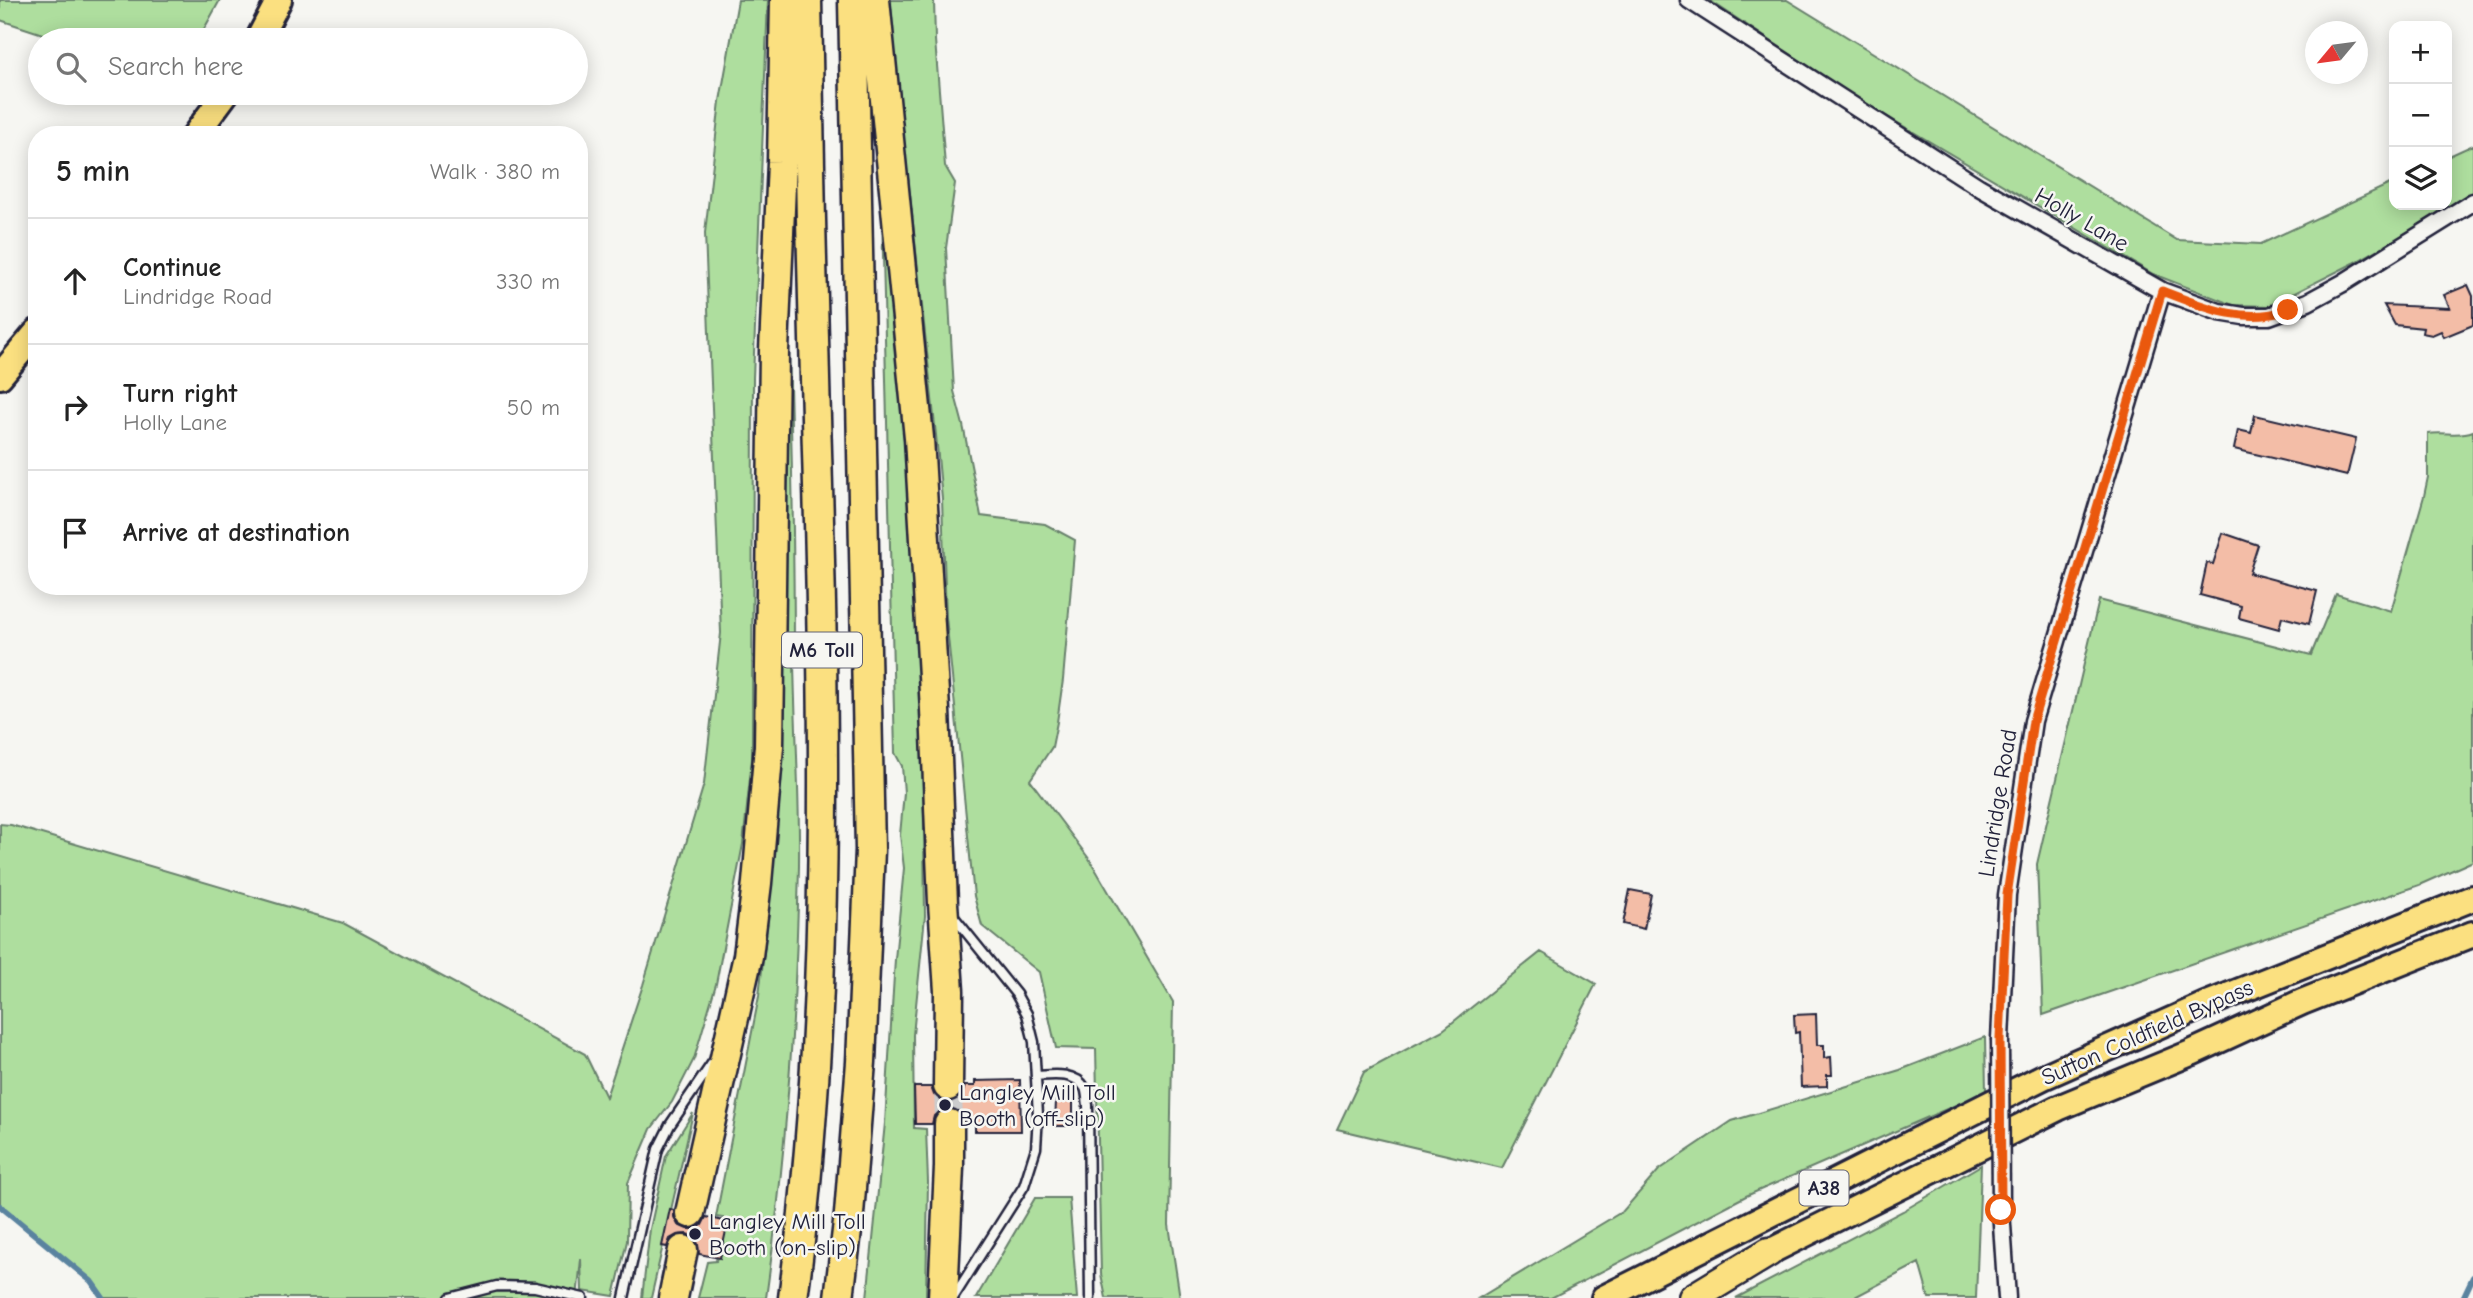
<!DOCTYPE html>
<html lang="en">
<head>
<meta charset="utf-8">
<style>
	:root { --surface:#fff; --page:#f2f2f2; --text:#222; --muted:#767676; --line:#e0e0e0 }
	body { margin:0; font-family:"Comic Neue",sans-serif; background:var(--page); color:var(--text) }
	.controls { position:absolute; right:21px; top:21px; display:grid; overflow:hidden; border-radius:14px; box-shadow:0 4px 18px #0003 }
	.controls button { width:63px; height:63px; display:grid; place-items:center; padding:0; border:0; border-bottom:2px solid var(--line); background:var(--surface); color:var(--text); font:35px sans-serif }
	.compass { position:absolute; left:2305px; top:21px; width:63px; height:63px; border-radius:50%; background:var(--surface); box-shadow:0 4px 18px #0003; rotate:241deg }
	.stop { position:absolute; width:21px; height:21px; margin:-16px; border:5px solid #ea580c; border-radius:50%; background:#fff }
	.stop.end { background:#ea580c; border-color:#fff; box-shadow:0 2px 7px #0008 }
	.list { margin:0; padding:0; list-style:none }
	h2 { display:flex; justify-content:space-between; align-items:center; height:91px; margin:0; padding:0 28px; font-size:30px }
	h2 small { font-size:23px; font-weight:400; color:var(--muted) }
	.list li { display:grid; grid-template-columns:46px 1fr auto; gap:21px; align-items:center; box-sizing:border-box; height:126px; padding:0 28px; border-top:2px solid var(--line) }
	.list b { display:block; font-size:26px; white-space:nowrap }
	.list p { margin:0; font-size:23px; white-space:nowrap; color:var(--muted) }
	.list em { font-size:23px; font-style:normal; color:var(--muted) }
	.icon { flex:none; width:38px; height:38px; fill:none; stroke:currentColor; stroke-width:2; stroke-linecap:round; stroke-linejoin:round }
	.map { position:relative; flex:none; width:2473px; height:1298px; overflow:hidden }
	.search { position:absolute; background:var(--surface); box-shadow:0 4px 18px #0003; left:28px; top:28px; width:560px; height:77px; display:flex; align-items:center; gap:18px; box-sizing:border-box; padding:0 24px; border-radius:38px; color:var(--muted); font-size:26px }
	.panel { position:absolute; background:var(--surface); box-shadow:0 4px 18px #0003; left:28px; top:126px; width:560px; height:469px; border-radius:28px }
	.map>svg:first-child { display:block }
</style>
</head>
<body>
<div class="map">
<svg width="2473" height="1298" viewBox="0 0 2473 1298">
	<rect width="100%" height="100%" fill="#f6f6f2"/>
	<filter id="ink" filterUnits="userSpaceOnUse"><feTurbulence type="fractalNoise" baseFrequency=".0143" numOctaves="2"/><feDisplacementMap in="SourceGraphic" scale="14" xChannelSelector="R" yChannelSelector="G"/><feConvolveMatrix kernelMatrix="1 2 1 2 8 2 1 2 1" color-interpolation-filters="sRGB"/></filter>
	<g filter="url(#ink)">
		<path fill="#aede9e" stroke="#68806c" stroke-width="2" d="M0,0H220L198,40H61L0,20Z
			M738,0H768L753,378L752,759L743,844L716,984L694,1059L672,1102L651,1129L628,1183L627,1241L614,1296L582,1291L581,1259L577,1298H103L91,1281L0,1206V824L11,825L343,923L585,1054L606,1097L643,985L704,784L721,633L705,233L720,101Z
			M891,0H934L935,40L945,166L955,183L946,248L954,391L963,425L981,516L1045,524L1075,540L1063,680L1057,722L1052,747L1030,780L1090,860L1173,1002L1169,1225L1180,1298H1106L1101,1274L1096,1049L1056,1048L1039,972L982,926L974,896L946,617L942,499L936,435L892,30Z
			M1709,0H1787L2177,240L2261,244L2394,182V205H2447V157L2473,145V196L2354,263L2269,306L2233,305L2153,274L1861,101Z
			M884,213L895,303L922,667L925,916L913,1035L914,1128L926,1129L928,1182L926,1298H867L885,1123L895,959L904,868L900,835L904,793L902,766L895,753L882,214Z
			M787,279C791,406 794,533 794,660C795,728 800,797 799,866C796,1010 786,1155 766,1298H698L707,1262L716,1261L723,1218L716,1217L759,996L770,900L776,812Z
			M2473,431V861L2419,885L2043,1015L2037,864L2099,600L2311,655L2336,594L2391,611L2424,496L2428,477V434C2444,431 2458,437 2473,431Z
			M1541,952L1596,984L1502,1168L1337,1129L1364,1072L1443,1030Z
			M1985,1037L1986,1092L1746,1196L1551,1298H1479L1623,1211L1659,1170L1732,1121L1900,1070Z
			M693,1113L651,1298H642L650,1229L666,1156Z
			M1981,1165L1976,1298H1929L1919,1263L1853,1298H1736L1903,1211Z
			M1035,1198H1069L1077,1298H976Z"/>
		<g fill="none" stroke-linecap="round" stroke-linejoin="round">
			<path stroke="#5a839f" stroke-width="6" d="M0,1206L91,1281L103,1298
				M2463,1298L2473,1277"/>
		</g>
		<path fill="#f3bda7" stroke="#22223b" stroke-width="2" d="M2468,285L2473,296V325L2444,337L2441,331L2432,335L2422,333L2423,328L2395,325L2384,305L2450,308L2444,295Z
			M2255,415L2356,439L2347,476L2234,449L2238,430L2251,433Z
			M2223,533L2258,545L2249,573L2317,591L2309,624L2282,617L2279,629L2239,618L2241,606L2200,595L2207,563L2213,564Z
			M1630,890L1651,894L1644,929L1623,924Z
			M1816,1014L1817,1045H1824V1058L1831,1057L1832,1075H1827V1086L1801,1087L1799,1032L1795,1033L1794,1015Z
			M1020,1080L1021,1131H975V1123L966,1124L963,1115L958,1110L950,1107L940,1110L934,1116L932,1124H915L914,1087H931L934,1095L939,1100L948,1103L957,1100L962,1095L965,1086H975V1081Z
			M1056,1100L1073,1101V1126H1055Z
			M670,1209L674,1210V1217L678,1225L687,1229H696L702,1225L706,1217L728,1222L720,1258L699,1254L698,1244L694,1237L687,1234L677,1235L670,1239L667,1247L662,1246Z"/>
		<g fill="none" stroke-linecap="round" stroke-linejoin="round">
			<path stroke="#cccccd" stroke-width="28" stroke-dasharray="28 14" stroke-linecap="butt" d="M948,1086L949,1124"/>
			<defs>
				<path id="service" d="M1036,1076C1051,1075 1075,1071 1085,1088C1087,1092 1087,1100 1088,1105L1090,1298
					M450,1298L497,1286L535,1287L583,1298
					M624,1298L658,1149L670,1125L713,1062
					M953,1298L1024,1186L1036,1148L1038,1115L1034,1042L1027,1014L1016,994L954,917"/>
				<path id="minor" d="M1689,0L1979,187L2162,291L2219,312L2243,316H2269L2308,302L2343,283L2473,202
					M2000,1039L2007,895L2033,721L2162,291
					M2001,1210L2007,1298"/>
				<path id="trunk" d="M258,40L279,0
					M195,135L226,93
					M0,376L37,332
					M1753,1260L2058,1108L2191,1053L2302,1002L2473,934
					M1604,1298L2043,1077L2205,1005L2473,898"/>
				<path id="motorway" d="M875,0L919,438L935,710L943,903L949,991L948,1086
					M690,1213L748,956L757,883L769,746L774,351L782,162L785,0
					M673,1298L683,1250
					M793,1298C832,1006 825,712 816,418C812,279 809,139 807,0
					M839,1298L849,1214L861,1062L870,850L853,0
					M943,1298L949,1167V1124
					M1693,1298L1769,1252"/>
			</defs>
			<use href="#service" stroke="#22223b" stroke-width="13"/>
			<use href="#minor" stroke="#22223b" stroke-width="21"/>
			<use href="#trunk" stroke="#22223b" stroke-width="30"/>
			<use href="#motorway" stroke="#22223b" stroke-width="33"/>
			<use href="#service" stroke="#f6f6f2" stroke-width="8"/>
			<use href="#minor" stroke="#f6f6f2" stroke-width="16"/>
			<use href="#trunk" stroke="#fbe080" stroke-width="24"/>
			<use href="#motorway" stroke="#fbe080" stroke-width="28"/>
			<defs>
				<path id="minor-bridge" d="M2000,1039L2001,1210"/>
			</defs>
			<use href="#minor-bridge" stroke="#22223b" stroke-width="21" stroke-linecap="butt"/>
			<use href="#minor-bridge" stroke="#f6f6f2" stroke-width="16"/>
		</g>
	</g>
	<g fill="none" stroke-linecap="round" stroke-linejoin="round" filter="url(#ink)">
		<path stroke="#ea580c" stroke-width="9" d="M2001,1210L2000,1038L2007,895L2033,721L2162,291C2204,307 2243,325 2288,310"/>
	</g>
	<g fill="#22223b" stroke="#f6f6f2" stroke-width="2.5">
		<circle cx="945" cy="1105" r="7"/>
		<circle cx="695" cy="1234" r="7"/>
	</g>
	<g text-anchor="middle" stroke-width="5" stroke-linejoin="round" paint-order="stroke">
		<g fill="#f6f6f2" stroke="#626272" stroke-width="2">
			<rect x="782" y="632.5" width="80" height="35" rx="5"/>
			<rect x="1799.5" y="1170.5" width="49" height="35" rx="5"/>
		</g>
		<g font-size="21" font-weight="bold" fill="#22223b">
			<text x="822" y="657">M6 Toll</text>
			<text x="1824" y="1195">A38</text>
		</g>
		<g font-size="23" fill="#22223b" stroke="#f6f6f2">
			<text transform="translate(2082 219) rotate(30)" y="8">Holly Lane</text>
			<text transform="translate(1997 803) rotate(-81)" y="8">Lindridge Road</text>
			<text transform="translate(2147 1032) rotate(-24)" y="8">Sutton Coldfield Bypass</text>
		</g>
		<g font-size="23" fill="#22223b" stroke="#f6f6f2" text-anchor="start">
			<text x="959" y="1100">Langley Mill Toll<tspan x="959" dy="26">Booth (off-slip)</tspan></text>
			<text x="709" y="1229">Langley Mill Toll<tspan x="709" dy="26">Booth (on-slip)</tspan></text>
		</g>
	</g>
</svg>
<div class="controls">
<button>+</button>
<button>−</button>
<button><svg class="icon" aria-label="layers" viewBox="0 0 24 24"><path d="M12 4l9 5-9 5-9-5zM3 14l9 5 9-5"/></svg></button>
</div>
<svg class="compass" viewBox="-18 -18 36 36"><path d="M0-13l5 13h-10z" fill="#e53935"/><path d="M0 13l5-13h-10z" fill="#767676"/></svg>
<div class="stop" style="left:2001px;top:1210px"></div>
<div class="stop end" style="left:2288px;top:310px"></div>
<div class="search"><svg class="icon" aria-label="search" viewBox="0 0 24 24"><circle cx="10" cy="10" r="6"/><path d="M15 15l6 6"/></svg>Search here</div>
<section class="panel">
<h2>5 min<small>Walk · 380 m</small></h2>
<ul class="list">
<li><svg class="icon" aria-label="ahead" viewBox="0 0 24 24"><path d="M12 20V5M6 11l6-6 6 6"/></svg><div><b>Continue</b><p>Lindridge Road</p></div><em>330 m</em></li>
<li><svg class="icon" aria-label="right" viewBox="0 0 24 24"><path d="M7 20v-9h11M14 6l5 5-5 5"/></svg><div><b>Turn right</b><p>Holly Lane</p></div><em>50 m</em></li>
<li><svg class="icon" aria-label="arrive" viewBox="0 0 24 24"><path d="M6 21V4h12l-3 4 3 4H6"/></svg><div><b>Arrive at destination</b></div></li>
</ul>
</section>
</div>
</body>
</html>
